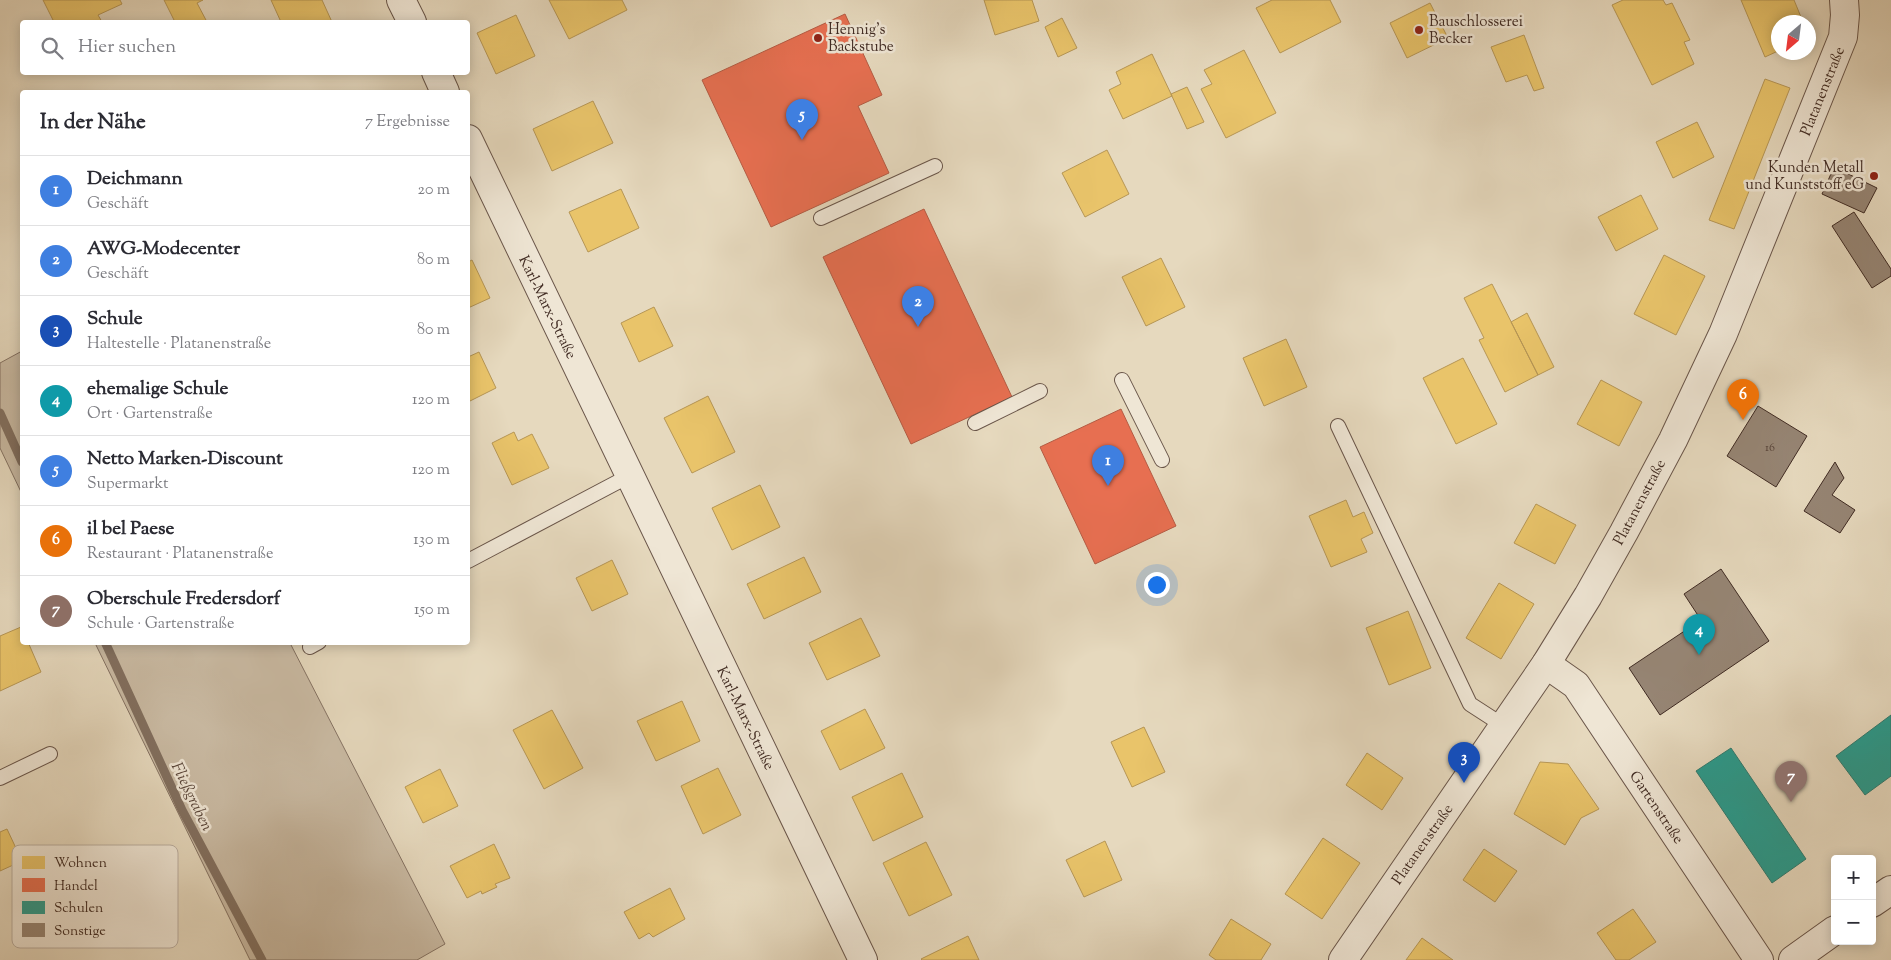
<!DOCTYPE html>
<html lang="de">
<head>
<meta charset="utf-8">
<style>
	:root { --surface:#fff; --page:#f2f2f3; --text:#2b2b33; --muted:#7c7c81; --line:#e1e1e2; --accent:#8f2418 }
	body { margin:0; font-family:"Sorts Mill Goudy",serif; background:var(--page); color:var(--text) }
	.controls { position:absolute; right:15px; bottom:15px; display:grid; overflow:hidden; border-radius:5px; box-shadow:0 2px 12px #0003 }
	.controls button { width:45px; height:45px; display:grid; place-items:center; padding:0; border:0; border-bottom:1px solid var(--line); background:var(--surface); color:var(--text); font:25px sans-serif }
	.compass { position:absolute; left:1771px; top:15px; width:45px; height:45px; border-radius:50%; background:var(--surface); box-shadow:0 2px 12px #0003; rotate:208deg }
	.you { position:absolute; left:1156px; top:584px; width:18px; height:18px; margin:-12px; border:4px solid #fff; border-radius:50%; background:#1a73e8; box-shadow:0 0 0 8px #1a73e833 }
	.badge { display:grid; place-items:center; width:32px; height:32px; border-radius:50%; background:var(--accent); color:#fff; font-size:16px; font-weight:700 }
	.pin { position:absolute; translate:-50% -41px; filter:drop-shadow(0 1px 2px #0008) }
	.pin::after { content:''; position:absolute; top:26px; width:18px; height:15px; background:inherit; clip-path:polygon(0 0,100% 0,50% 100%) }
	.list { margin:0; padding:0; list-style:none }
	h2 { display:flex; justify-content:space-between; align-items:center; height:65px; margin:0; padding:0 20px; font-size:21px }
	h2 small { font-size:16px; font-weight:400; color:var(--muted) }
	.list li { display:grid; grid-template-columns:32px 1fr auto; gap:15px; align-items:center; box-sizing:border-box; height:70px; padding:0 20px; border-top:1px solid var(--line) }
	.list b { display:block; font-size:19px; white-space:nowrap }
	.list p { margin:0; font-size:16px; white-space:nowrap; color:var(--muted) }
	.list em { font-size:16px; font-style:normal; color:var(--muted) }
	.icon { flex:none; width:28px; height:28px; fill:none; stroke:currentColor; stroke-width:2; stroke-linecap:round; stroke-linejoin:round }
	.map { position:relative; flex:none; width:1891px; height:960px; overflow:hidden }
	.search { position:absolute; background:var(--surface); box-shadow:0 2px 12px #0003; left:20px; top:20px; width:450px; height:55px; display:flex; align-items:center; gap:12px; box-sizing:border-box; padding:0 18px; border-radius:5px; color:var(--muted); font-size:19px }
	.panel { position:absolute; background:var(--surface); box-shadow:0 2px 12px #0003; left:20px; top:90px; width:450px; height:555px; border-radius:5px }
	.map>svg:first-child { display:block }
</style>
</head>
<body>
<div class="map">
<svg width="1891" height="960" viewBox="0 0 1891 960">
	<rect width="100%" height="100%" fill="#e6d9be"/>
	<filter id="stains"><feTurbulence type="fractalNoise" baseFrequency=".004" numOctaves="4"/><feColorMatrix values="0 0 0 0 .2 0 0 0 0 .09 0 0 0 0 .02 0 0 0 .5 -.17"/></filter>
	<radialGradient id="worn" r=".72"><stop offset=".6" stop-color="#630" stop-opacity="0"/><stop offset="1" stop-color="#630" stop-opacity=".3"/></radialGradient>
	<path fill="#cabba4" stroke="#857364" d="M22,351V494L0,448V363Z
		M95,643H290L445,944L417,960H250Z"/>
	<path fill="#e9c46a" stroke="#b69655" d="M43,0H120L122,4L98,15L102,22H54Z
		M164,0H203L197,3L207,22H175Z
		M271,0H322L332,22H281Z
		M549,0H622L627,10L569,39Z
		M984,0H1032L1039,21L995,35Z
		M1272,0H1330L1341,22L1280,53L1256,8Z
		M1623,0H1663L1666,5L1672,3L1690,40L1684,42L1694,64L1652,85L1612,5Z
		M1741,0H1794L1803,22H1778V51L1765,57Z
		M1430,3L1448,38L1407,58L1390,23Z
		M516,15L535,56L496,74L477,33Z
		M1062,18L1077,48L1058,57L1045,27Z
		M1524,35L1544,88L1534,91L1527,75L1506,82L1491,47Z
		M1244,50L1276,113L1226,138L1201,89L1212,84L1204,70Z
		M1152,54L1172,96L1123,119L1109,90L1121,84L1116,72Z
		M1765,79L1790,88L1734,229L1709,220Z
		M1187,87L1204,122L1187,129L1171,94Z
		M593,101L613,143L552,171L533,129Z
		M1697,122L1714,157L1673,178L1656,142Z
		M1107,150L1129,194L1085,217L1062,173Z
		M621,189L639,228L588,252L569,212Z
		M1641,195L1658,229L1616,251L1598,217Z
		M1664,255L1705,276L1676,335L1634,314Z
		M1161,258L1185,307L1146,326L1122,277Z
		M472,260L490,298L468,308V262Z
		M1492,284L1538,375L1505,392L1479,340L1484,338L1464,298Z
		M654,307L673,346L639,362L621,323Z
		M1527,313L1554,367L1538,375L1511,322Z
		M1286,339L1307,387L1264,406L1243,358Z
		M479,352L496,388L468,402V357Z
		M1463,358L1497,424L1456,444L1423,378Z
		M1601,380L1642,402L1619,446L1577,424Z
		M708,396L735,452L692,473L664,418Z
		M514,432L518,441L532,434L549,468L512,485L492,443Z
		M760,485L780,527L732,550L712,508Z
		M1346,500L1353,517L1364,512L1373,533L1361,539L1367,552L1331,567L1309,516Z
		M1536,504L1576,525L1555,564L1514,543Z
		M804,557L821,592L764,619L747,584Z
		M612,560L628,594L592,611L576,578Z
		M1499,583L1534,604L1501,659L1466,638Z
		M1408,611L1431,668L1389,685L1366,628Z
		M861,618L880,656L827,680L809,643Z
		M21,627L22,631V642H28L41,672L0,691V636Z
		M682,701L700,741L656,761L637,721Z
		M865,709L885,748L840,770L821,731Z
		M552,710L583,768L544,789L513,730Z
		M1144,727L1165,772L1132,787L1111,742Z
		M1367,753L1403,778L1382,810L1346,785Z
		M1540,762L1568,764L1599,809L1581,818L1565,845L1514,814Z
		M718,768L741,815L703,834L681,786Z
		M440,769L458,806L423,823L405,787Z
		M902,773L923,817L873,841L852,797Z
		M7,829L22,861L0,871V832Z
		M1323,838L1360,863L1322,919L1285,894Z
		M1105,841L1122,880L1084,897L1066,860Z
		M926,842L952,895L909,916L883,863Z
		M494,844L510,878L495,884L497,887L482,894L481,891L467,898L450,866Z
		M1484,849L1517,871L1495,902L1463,880Z
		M670,888L685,919L653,937L649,933L639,939L624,912Z
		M1633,909L1656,942L1629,960H1616L1597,933Z
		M1231,919L1271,944L1261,960H1216L1209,955Z
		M968,936L979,960H922L921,959Z
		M1422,938L1453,960H1406Z"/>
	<path fill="#e76f51" stroke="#b55b43" d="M845,14L882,95L858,106L889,173L771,227L702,80Z
		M924,209L1012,397L911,444L823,257Z
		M1121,409L1176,526L1095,564L1040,447Z"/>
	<path fill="#2a9d8f" stroke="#317b6f" d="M1891,715V776L1865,795L1836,756Z
		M1731,748L1806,859L1772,883L1696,771Z"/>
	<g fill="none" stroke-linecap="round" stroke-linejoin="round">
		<path stroke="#827060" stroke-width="9" d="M0,413L22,462
			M105,642L182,810L262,960"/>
	</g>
	<path fill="#968574" stroke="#402b23" d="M1834,167L1877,188L1864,213L1822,194Z
		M1854,212L1891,269V276L1872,288L1832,226Z
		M1758,406L1807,436L1776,487L1727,456Z
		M1835,462L1844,478L1832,495L1855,510L1840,533L1804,511Z
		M1721,569L1769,641L1660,715L1629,668L1701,620L1684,594Z"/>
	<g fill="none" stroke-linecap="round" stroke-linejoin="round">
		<defs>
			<path id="service" d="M821,218L935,166
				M1122,380L1162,460
				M975,423L1040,391
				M1338,426L1470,704L1504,726
				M468,561L629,476
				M310,647L319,642
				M0,778L50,754"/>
			<path id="minor" d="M401,0L412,22
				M436,72L445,92
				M468,139L863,960
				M1546,664L1576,685L1759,960
				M1872,903L1891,890
				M1793,960L1835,930"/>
			<path id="tertiary" d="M1343,960L1546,664L1588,596L1624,532L1673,440L1723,334L1843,37L1845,15L1844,0"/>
		</defs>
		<use href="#service" stroke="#6a564a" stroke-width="16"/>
		<use href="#minor" stroke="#6a564a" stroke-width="30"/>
		<use href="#tertiary" stroke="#6a564a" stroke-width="30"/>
		<use href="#service" stroke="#efe6d5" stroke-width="14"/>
		<use href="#minor" stroke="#efe6d5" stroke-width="28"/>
		<use href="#tertiary" stroke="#efe6d5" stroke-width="28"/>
	</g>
	<g fill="#8f2418" stroke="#efe6d5" stroke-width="2">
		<circle cx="1419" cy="30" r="5"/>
		<circle cx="818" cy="38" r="5"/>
		<circle cx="1874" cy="176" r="5"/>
	</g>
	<g text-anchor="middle" stroke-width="5" stroke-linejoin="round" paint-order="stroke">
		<g font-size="12" fill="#564237">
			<text x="1770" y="451">16</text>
		</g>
		<g font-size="15" fill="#402b23" stroke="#efe6d5" text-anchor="start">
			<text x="1429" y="26">Bauschlosserei<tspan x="1429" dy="17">Becker</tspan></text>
			<text x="828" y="34">Hennig's<tspan x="828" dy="17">Backstube</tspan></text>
			<text x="1864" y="172" text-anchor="end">Kunden Metall<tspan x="1864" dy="17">und Kunststoff eG</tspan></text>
		</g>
		<g font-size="15" fill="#402b23" stroke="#efe6d5">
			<text transform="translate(1822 91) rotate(-68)" y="5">Platanenstraße</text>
			<text transform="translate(548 307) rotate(64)" y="5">Karl-Marx-Straße</text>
			<text transform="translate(1639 502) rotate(-62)" y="5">Platanenstraße</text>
			<text transform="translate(746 718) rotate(64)" y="5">Karl-Marx-Straße</text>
			<text transform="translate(1657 807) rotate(56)" y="5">Gartenstraße</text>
			<text transform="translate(1422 844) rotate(-55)" y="5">Platanenstraße</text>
		</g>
		<g font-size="16" font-style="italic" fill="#5c483c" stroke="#efe6d5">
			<text transform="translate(193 796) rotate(64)" y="6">Fließgraben</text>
		</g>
	</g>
	<rect x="12" y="845" width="166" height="103" rx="8" fill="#efe6d5" stroke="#baaea0" stroke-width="1"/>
	<rect x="22" y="856" width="23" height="13" fill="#e9c46a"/>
	<rect x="22" y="878" width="23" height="14" fill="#e76f51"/>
	<rect x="22" y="901" width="23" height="13" fill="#2a9d8f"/>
	<rect x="22" y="923" width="23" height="14" fill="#968574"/>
	<g font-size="14" fill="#402b23">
		<text x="54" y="867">Wohnen</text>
		<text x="54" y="890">Handel</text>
		<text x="54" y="912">Schulen</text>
		<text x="54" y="935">Sonstige</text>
	</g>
	<rect width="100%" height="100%" filter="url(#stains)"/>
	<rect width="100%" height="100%" fill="url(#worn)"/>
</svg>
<div class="controls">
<button>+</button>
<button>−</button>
</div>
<svg class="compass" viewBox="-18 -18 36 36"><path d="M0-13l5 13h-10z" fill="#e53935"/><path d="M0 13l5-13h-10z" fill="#7c7c81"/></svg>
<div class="you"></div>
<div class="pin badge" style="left:1108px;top:486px;background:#3f7fe0">1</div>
<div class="pin badge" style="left:918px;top:327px;background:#3f7fe0">2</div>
<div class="pin badge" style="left:1464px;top:783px;background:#1a4fb4">3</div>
<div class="pin badge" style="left:1699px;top:655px;background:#0f9aa8">4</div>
<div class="pin badge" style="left:802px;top:140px;background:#3f7fe0">5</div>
<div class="pin badge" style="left:1743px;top:420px;background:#e8710a">6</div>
<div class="pin badge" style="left:1791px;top:802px;background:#8d6e63">7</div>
<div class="search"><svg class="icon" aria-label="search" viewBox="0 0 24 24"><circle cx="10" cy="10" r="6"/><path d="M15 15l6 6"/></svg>Hier suchen</div>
<section class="panel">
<h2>In der Nähe<small>7 Ergebnisse</small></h2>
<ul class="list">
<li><span class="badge" style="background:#3f7fe0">1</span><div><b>Deichmann</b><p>Geschäft</p></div><em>20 m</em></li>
<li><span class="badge" style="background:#3f7fe0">2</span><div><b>AWG-Modecenter</b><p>Geschäft</p></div><em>80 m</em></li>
<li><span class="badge" style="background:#1a4fb4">3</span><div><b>Schule</b><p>Haltestelle · Platanenstraße</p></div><em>80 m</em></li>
<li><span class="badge" style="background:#0f9aa8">4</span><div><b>ehemalige Schule</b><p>Ort · Gartenstraße</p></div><em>120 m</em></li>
<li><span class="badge" style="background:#3f7fe0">5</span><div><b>Netto Marken-Discount</b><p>Supermarkt</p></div><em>120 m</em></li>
<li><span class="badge" style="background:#e8710a">6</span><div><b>il bel Paese</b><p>Restaurant · Platanenstraße</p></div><em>130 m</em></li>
<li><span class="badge" style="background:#8d6e63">7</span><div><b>Oberschule Fredersdorf</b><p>Schule · Gartenstraße</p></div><em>150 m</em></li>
</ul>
</section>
</div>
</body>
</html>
